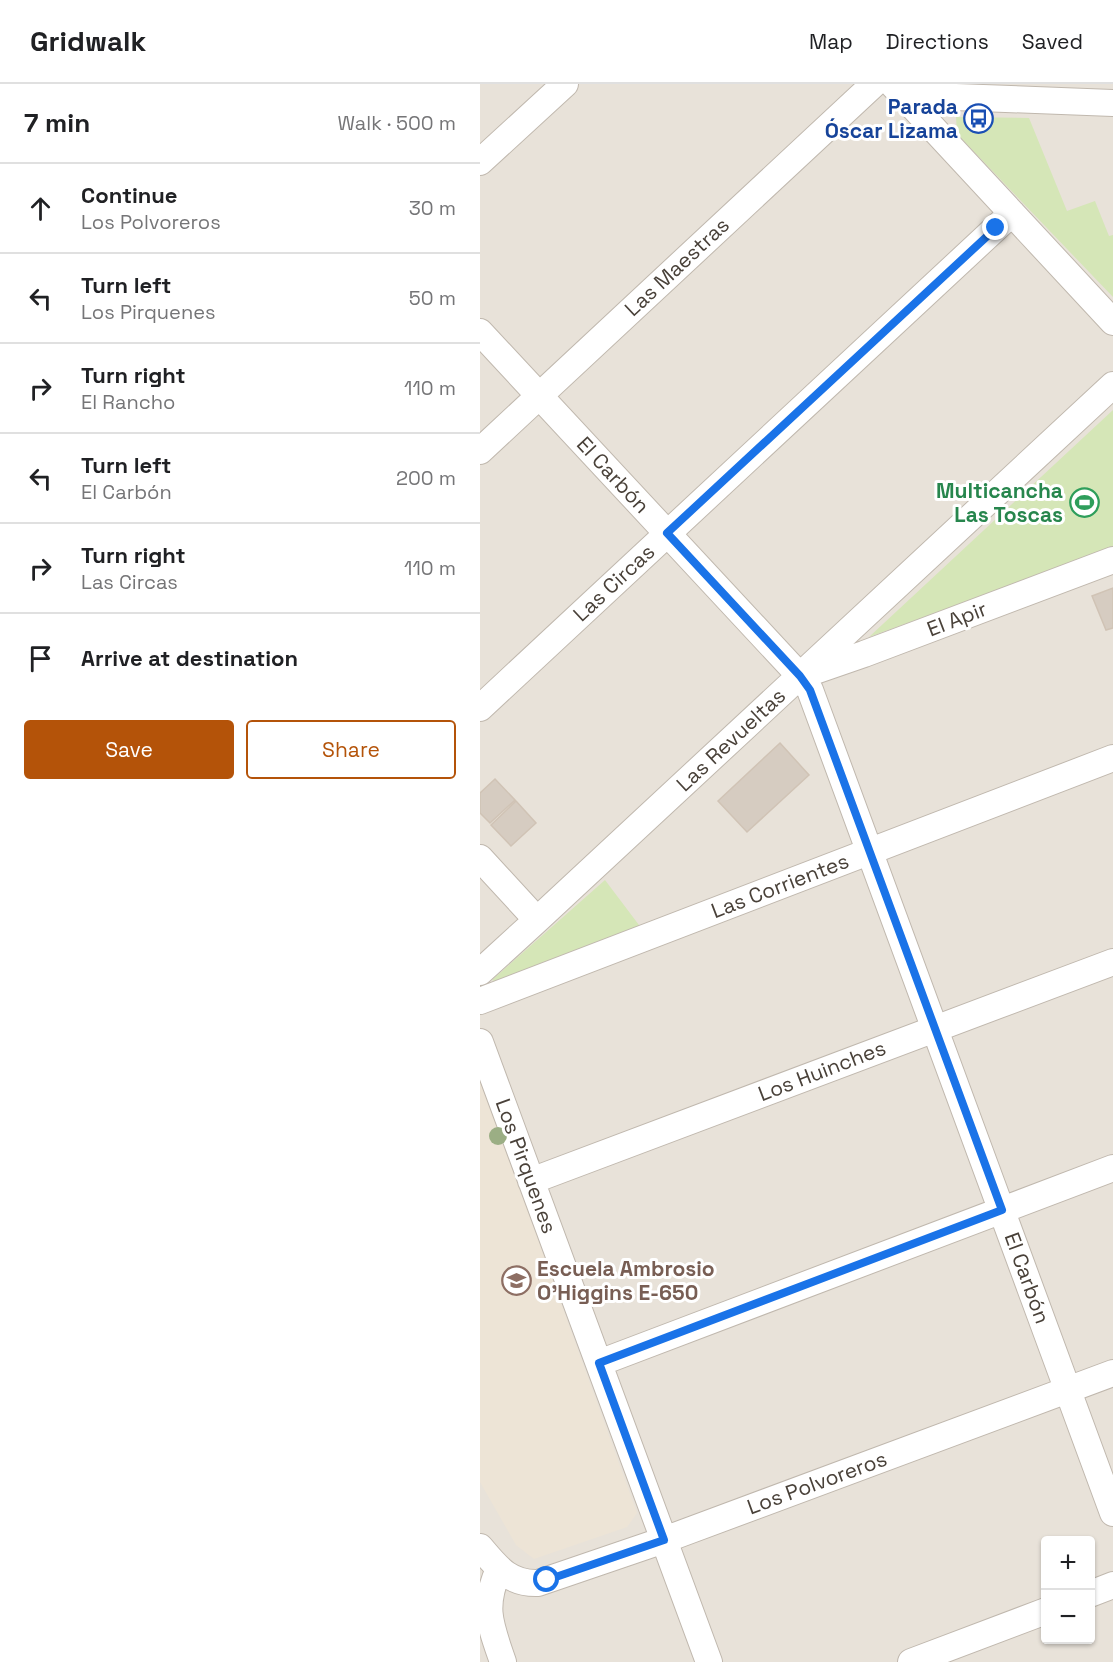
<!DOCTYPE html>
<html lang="en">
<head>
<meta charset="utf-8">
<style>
	:root { --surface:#fff; --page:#f2f2f2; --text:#202124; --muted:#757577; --line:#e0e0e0; --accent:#b45309 }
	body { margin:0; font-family:"Space Grotesk",sans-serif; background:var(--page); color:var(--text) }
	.controls { position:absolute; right:18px; bottom:18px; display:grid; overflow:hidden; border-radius:6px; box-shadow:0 2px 4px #0004 }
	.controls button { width:54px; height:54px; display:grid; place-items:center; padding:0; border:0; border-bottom:2px solid var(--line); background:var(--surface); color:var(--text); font:30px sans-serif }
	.stop { position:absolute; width:18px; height:18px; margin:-14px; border:4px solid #1a73e8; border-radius:50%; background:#fff }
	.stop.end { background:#1a73e8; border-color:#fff; box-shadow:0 2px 6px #0008 }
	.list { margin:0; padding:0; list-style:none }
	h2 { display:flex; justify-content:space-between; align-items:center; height:78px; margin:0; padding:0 24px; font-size:26px }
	h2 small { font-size:20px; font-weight:400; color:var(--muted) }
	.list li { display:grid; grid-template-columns:39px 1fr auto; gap:18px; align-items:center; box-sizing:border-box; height:90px; padding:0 24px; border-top:2px solid var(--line) }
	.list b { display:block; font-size:22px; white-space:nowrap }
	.list p { margin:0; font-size:20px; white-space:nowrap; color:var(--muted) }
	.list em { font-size:20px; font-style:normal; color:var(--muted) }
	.actions { display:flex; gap:12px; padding:18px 24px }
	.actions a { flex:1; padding:14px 0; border:2px solid var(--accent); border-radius:6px; text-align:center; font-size:21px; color:var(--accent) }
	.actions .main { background:var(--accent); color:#fff }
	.icon { flex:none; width:33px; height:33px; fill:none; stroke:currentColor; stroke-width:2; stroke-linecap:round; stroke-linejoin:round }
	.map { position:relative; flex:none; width:633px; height:1578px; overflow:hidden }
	header { display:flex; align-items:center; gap:36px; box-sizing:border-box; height:84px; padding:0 30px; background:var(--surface); border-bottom:2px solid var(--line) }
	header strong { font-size:28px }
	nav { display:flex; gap:33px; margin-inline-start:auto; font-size:21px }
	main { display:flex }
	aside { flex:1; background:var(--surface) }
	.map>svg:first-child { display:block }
</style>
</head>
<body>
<header>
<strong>Gridwalk</strong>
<nav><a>Map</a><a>Directions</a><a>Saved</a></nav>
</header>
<main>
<aside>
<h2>7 min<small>Walk · 500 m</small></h2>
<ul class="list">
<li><svg class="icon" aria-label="ahead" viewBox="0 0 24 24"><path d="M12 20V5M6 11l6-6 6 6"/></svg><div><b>Continue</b><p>Los Polvoreros</p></div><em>30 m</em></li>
<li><svg class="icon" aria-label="left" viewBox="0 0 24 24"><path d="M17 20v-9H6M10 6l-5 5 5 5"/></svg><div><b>Turn left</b><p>Los Pirquenes</p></div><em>50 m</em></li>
<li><svg class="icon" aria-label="right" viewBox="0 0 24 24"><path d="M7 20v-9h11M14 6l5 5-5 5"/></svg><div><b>Turn right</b><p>El Rancho</p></div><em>110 m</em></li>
<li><svg class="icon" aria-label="left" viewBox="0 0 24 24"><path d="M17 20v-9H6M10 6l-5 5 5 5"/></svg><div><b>Turn left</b><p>El Carbón</p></div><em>200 m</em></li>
<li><svg class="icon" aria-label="right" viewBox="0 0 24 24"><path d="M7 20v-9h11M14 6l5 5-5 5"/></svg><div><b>Turn right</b><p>Las Circas</p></div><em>110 m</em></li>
<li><svg class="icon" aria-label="arrive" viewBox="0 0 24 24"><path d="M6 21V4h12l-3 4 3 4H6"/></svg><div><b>Arrive at destination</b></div></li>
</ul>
<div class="actions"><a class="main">Save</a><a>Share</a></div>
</aside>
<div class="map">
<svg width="633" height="1578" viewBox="0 0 633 1578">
	<rect width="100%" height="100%" fill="#f5f1eb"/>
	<path fill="#e8e2d9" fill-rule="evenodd" d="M0,0H633V1578H0ZM566,1456H610V1556H566Z"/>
	<path fill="#ede4d6" d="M0,996L157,1429L147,1443L54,1475L36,1461L0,1398Z"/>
	<path fill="#d5e6b7" d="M476,33L549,34L587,127L615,117L629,152L633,151V213L477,50Z
		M633,326V464L389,553Z
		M125,796L162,845L23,901L12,896Z"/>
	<path fill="#d6ccc1" stroke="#d0c3b5" stroke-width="1.5" d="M633,504V544L626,546L612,512Z
		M300,659L329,691L267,748L238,717Z
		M15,695L35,716L10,739L0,729V709Z
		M36,717L56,739L31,762L11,741Z"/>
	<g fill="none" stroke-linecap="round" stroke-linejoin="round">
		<defs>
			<path id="minor" d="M412,0L633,238
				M423,3V11L633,19
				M0,78L85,0
				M0,248L320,592L330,606L633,1429
				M0,367L394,0
				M329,589L384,570L633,476
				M0,624L532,129
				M0,774L57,836
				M0,888L57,836L633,301
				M0,917L633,674
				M0,958L229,1578
				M51,1097L633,878
				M119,1279L633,1084
				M0,1463C17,1483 29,1500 58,1499L184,1456L633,1289
				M19,1485C2,1523 10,1540 23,1578
				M610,1510L633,1501
				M431,1578L566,1527"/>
		</defs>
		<use href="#minor" stroke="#c0b8ae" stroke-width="28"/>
		<use href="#minor" stroke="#fff" stroke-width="26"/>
	</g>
	<circle fill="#9bae84" cx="18" cy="1052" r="9"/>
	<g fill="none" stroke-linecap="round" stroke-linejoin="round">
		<path stroke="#1a73e8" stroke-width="8" d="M67,1496L184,1456L119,1279L522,1126L330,606L320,592L187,449L516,144"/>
	</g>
	<defs>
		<symbol id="bus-ring" viewBox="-11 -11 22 22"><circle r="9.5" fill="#fff" stroke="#1a4fb4" stroke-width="1.5"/><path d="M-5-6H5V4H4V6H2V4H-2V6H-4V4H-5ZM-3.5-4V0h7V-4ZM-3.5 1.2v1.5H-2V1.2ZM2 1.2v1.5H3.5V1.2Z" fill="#1a4fb4"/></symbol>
		<symbol id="stadium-ring" viewBox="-11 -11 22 22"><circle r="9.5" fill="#fff" stroke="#2e9e5b" stroke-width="1.5"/><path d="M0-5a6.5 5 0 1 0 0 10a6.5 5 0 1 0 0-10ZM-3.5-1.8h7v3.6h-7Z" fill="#2e9e5b"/></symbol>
		<symbol id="school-ring" viewBox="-11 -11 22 22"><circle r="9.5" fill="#fff" stroke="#8d6e63" stroke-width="1.5"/><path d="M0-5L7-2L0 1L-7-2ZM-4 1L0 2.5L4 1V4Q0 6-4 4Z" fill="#8d6e63"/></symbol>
	</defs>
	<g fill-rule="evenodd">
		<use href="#bus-ring" x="482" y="18" width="33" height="33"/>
		<use href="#stadium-ring" x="588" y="402" width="33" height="33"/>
		<use href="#school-ring" x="20" y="1180" width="33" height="33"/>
	</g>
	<g text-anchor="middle" stroke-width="6" stroke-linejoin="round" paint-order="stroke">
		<g font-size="21" font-weight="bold" fill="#164399" stroke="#fff" text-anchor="end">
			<text x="478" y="30">Parada<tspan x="478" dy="24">Óscar Lizama</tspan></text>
		</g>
		<g font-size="21" fill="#494139" stroke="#fff">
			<text transform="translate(197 183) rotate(-43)" y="7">Las Maestras</text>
			<text transform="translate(133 391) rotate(47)" y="7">El Carbón</text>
			<text transform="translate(134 499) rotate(-43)" y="7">Las Circas</text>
			<text transform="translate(477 535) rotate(-21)" y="7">El Apir</text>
			<text transform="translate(251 656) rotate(-43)" y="7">Las Revueltas</text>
			<text transform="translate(300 802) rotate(-21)" y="7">Las Corrientes</text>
			<text transform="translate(342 987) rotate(-21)" y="7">Los Huinches</text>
			<text transform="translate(46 1082) rotate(70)" y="7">Los Pirquenes</text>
			<text transform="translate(547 1194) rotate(70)" y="7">El Carbón</text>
			<text transform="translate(337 1399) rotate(-20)" y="7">Los Polvoreros</text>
		</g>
		<g font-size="21" font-weight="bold" fill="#27864d" stroke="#fff" text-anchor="end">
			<text x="583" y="414">Multicancha<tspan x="583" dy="24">Las Toscas</tspan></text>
		</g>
		<g font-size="21" font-weight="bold" fill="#785e54" stroke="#fff" text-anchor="start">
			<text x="57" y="1192">Escuela Ambrosio<tspan x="57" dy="24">O'Higgins E-650</tspan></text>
		</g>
	</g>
</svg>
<div class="controls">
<button>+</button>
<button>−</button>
</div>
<div class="stop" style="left:67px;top:1496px"></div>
<div class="stop end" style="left:516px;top:144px"></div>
</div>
</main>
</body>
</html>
